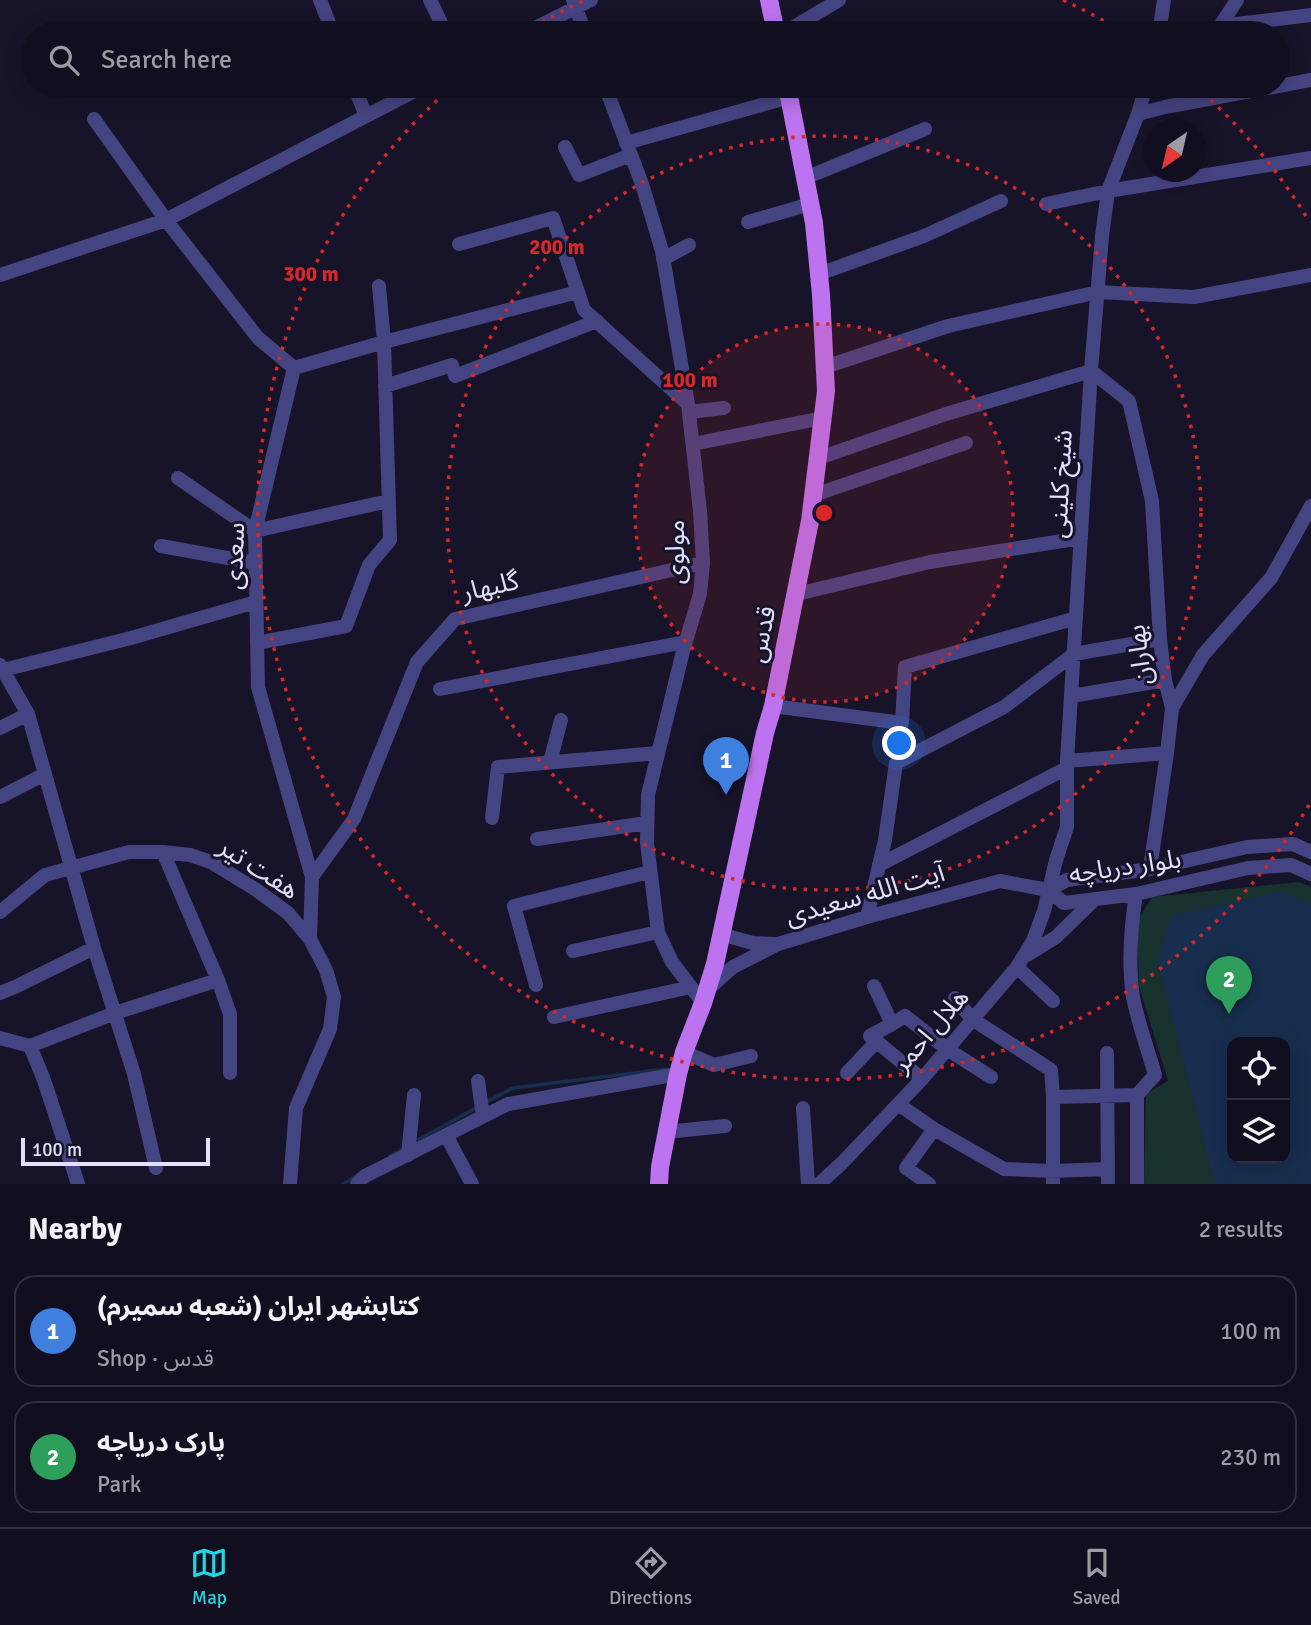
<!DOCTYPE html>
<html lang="en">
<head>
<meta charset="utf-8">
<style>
	:root { --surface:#110f1f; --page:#1e1d2c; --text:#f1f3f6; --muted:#9c9ca4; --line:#302f3d; --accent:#21d7e5 }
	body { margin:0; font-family:Signika,"Noto Sans Arabic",sans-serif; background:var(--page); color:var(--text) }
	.controls { position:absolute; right:21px; bottom:21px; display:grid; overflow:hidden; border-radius:14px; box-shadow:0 4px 18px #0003 }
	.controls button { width:63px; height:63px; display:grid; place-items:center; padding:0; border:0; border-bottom:2px solid var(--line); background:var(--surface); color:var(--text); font:35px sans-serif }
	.compass { position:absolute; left:1143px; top:119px; width:63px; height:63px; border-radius:50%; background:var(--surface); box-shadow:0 4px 18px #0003; rotate:214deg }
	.scale { position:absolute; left:21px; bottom:18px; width:189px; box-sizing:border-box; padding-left:7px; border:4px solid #e2dffb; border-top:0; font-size:19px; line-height:24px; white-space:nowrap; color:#e2dffb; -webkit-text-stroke:5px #171429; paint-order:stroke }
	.you { position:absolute; left:900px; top:744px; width:24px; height:24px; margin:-18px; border:5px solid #fff; border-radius:50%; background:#1a73e8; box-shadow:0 0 0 10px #1a73e833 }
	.badge { display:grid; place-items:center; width:46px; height:46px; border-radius:50%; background:var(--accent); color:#fff; font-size:23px; font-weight:700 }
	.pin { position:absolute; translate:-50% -58px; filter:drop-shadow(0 2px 4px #0008) }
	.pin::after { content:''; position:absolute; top:37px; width:24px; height:21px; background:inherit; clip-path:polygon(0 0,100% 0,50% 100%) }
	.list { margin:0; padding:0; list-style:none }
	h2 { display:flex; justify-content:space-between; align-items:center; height:91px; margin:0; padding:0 28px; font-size:30px }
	h2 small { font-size:23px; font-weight:400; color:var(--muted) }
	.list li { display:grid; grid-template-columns:46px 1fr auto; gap:21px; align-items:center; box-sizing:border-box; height:112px; margin:0 14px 14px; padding:0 14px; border:2px solid var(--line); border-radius:21px }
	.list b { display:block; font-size:26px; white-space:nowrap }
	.list p { margin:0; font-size:23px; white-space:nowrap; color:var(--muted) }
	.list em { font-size:23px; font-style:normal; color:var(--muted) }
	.icon { flex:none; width:38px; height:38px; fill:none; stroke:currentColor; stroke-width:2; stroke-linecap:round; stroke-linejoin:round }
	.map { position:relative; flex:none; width:1311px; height:1184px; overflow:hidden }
	.search { position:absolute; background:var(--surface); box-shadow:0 4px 18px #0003; left:21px; right:21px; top:21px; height:77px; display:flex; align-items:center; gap:18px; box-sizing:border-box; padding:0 24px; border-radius:38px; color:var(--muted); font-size:26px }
	.sheet { height:343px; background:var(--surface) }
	nav { display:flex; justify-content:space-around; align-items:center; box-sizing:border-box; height:98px; border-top:2px solid var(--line); background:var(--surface); font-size:19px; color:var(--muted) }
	nav a { display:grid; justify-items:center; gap:4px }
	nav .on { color:var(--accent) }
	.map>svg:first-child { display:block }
</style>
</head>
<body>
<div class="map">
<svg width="1311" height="1184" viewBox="0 0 1311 1184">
	<rect width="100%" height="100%" fill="#171429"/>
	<path fill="#183230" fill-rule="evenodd" d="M1299,882L1311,887V1184H1144L1146,1094L1168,1081L1139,986L1137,921L1152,897ZM1232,1042H1285V1158H1232Z"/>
	<path fill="#182e4e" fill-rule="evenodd" d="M1281,892L1311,905V1184H1215L1157,960L1171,916ZM1232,1042H1285V1158H1232Z"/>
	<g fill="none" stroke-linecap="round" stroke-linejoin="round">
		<path stroke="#182e4e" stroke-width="3.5" d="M484,1103L513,1088L667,1069
			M414,1142L478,1107
			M390,1156L404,1148
			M343,1184L359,1174"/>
		<path stroke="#454482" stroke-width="14" d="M320,0L333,33
			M430,0L446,33
			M573,0L585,33
			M1220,26L1311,15
			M525,33L591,0
			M784,33L839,0
			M1159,33L1164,0
			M1213,33L1220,26L1237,0
			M354,86L366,116
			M605,86L642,184L662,251L688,404L700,511L703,563L700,594L683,651L648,795L647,843L658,932L672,962L703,1003
			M608,93L630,86
			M1138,114L1165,107L1311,80
			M94,119L166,220L258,338L294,368L255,531L258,687L312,877L310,939
			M626,143L790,97
			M565,147L579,175L631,155
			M805,178L925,129
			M1046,204L1108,191L1311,158
			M748,222L810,204
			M459,244L553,218L584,310L688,404
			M663,259L689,245
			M819,274L924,236L1001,201
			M0,275L166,220L424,86
			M825,367L948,326L1098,292L1194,297L1311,275
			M294,368L384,342L578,292
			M385,386L452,365L455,376L597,321
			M689,412L724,408
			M693,444L823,418
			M819,458L946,414L1091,371L1129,401L1152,501L1160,639L1165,680L1172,708L1167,753L1150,869
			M178,478L255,531L388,501
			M814,495L966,443
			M161,546L256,563
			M797,594L930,562L1081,538
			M257,643L346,626L369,565L390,540L384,342L379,286
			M0,665L28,714L94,948L134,1074L156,1168
			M3,670L131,638L256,602
			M440,689L685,642
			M1072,696L1165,680
			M773,706L902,723L905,667L1076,618
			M1172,708L1203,655L1271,578L1311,506
			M0,728L28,714
			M1067,761L1167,753
			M550,762L561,720
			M0,797L45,774
			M492,818L498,767L658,753
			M537,839L647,823
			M163,852L218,980L230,1014V1073
			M879,865L1067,768
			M312,877L354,819L417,662L455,619L703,563
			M1048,890L1067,880L1150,869L1247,847L1293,844L1311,852
			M1136,894C1131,926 1128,964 1133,997C1138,1023 1148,1050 1155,1075L1137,1095V1184
			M0,912L45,875L129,852H163L190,855L211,862L255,889L288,913L310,939L326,970L334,997L330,1029L296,1108L290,1184
			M867,917L885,840L896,763L1004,707L1074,654L1160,639
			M720,934L753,943L776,944
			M573,951L658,932
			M1027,955L1056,937L1095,899
			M1017,967L1053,1001
			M536,985L514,906L649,872
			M874,986L892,1024L870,1036L922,1079
			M707,990L733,967L778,944L867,917L1000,881L1048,890L1064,903L1136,894L1248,868L1291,865L1311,874
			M0,993L15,987L94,948
			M955,998L972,1019L1051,1070L1053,1097V1184
			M554,1017L691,987
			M892,1024L905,1016L947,1049L991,1077
			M0,1038L30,1046L44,1080L78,1184
			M30,1046L115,1013L218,980
			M684,1052L714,1065L751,1056
			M1107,1053L1108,1184
			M847,1073L877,1041
			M478,1081L483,1116
			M1053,1097L1137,1095
			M898,1104L934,1129L1004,1169L1052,1171L1108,1169
			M803,1108L808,1184
			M666,1132L725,1126
			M446,1135L472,1184
			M408,1155L414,1095
			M357,1184L365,1176L508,1104L678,1074
			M819,1184L842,1163L922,1079L1017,967L1033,941L1044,911L1056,860L1067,827V761L1091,371L1102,236L1108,191L1138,114L1146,86
			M929,1184L906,1168L934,1129"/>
		<path stroke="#bd73ef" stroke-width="18" d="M769,0L776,33
			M659,1184L660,1167L678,1074L684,1052L703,1003L715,964L765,733L773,706L810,521L826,391L821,295L814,223L787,86"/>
	</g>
	<circle cx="824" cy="513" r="189" fill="#d62828" fill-opacity=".12"/>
	<g fill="none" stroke="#d62828" stroke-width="3.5" stroke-dasharray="3.5 7">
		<circle cx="824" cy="513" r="189"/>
		<circle cx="824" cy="513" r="377"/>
		<path d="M1309 805A566 566 0 1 1 453 86M524 33A566 566 0 0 1 585 0M1063 0A566 566 0 0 1 1124 33M1195 86A566 566 0 0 1 1309 221"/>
	</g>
	<g text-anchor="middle" stroke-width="6" stroke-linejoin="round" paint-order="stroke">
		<g font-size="26" fill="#e2dffb" stroke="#171429">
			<text transform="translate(1060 484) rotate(-87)" y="9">شیخ کلینی</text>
			<text transform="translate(675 552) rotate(-90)" y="9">مولوی</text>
			<text transform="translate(234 556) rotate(-88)" y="9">سعدی</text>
			<text transform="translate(490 586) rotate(-13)" y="9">گلبهار</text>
			<text transform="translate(761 634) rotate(-78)" y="9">قدس</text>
			<text transform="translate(1139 655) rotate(-97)" y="9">بهاران</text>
			<text transform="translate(1125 866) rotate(-8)" y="9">بلوار دریاچه</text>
			<text transform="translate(259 868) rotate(33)" y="9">هفت تیر</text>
			<text transform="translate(865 894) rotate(-16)" y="9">آیت الله سعیدی</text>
			<text transform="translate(930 1030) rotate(-49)" y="9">هلال احمر</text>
		</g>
	</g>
	<circle cx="824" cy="513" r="10" fill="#d62828" stroke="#171429" stroke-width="3.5"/>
	<g font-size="21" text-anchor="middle" font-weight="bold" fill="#d62828" stroke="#171429" stroke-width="6" stroke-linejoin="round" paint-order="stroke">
		<text x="557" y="254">200 m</text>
		<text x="311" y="281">300 m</text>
		<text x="690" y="387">100 m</text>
	</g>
</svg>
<div class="controls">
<button><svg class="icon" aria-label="locate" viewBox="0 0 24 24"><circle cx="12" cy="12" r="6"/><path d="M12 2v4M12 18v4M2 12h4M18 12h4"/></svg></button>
<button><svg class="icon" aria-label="layers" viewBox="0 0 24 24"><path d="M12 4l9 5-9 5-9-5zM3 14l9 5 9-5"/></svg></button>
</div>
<svg class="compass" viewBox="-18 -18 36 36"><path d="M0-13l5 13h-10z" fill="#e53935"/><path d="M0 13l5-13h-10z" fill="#9c9ca4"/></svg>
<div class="scale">100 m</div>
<div class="you"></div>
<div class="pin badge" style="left:726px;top:795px;background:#3f7fe0">1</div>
<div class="pin badge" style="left:1229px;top:1014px;background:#2e9e5b">2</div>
<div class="search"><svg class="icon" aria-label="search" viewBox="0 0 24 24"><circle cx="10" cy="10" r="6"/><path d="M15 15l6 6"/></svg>Search here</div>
</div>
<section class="sheet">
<h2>Nearby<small>2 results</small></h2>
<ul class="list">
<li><span class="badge" style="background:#3f7fe0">1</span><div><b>کتابشهر ایران (شعبه سمیرم)</b><p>Shop · قدس</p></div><em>100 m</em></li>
<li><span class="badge" style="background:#2e9e5b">2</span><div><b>پارک دریاچه</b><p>Park</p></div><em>230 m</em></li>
</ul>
</section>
<nav>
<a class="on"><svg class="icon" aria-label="map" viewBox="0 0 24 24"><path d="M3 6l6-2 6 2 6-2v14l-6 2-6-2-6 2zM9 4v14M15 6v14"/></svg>Map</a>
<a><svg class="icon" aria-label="directions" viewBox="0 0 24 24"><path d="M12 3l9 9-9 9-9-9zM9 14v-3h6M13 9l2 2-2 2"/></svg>Directions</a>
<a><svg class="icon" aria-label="saved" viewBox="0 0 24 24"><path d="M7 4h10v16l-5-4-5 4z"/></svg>Saved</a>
</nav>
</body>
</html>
